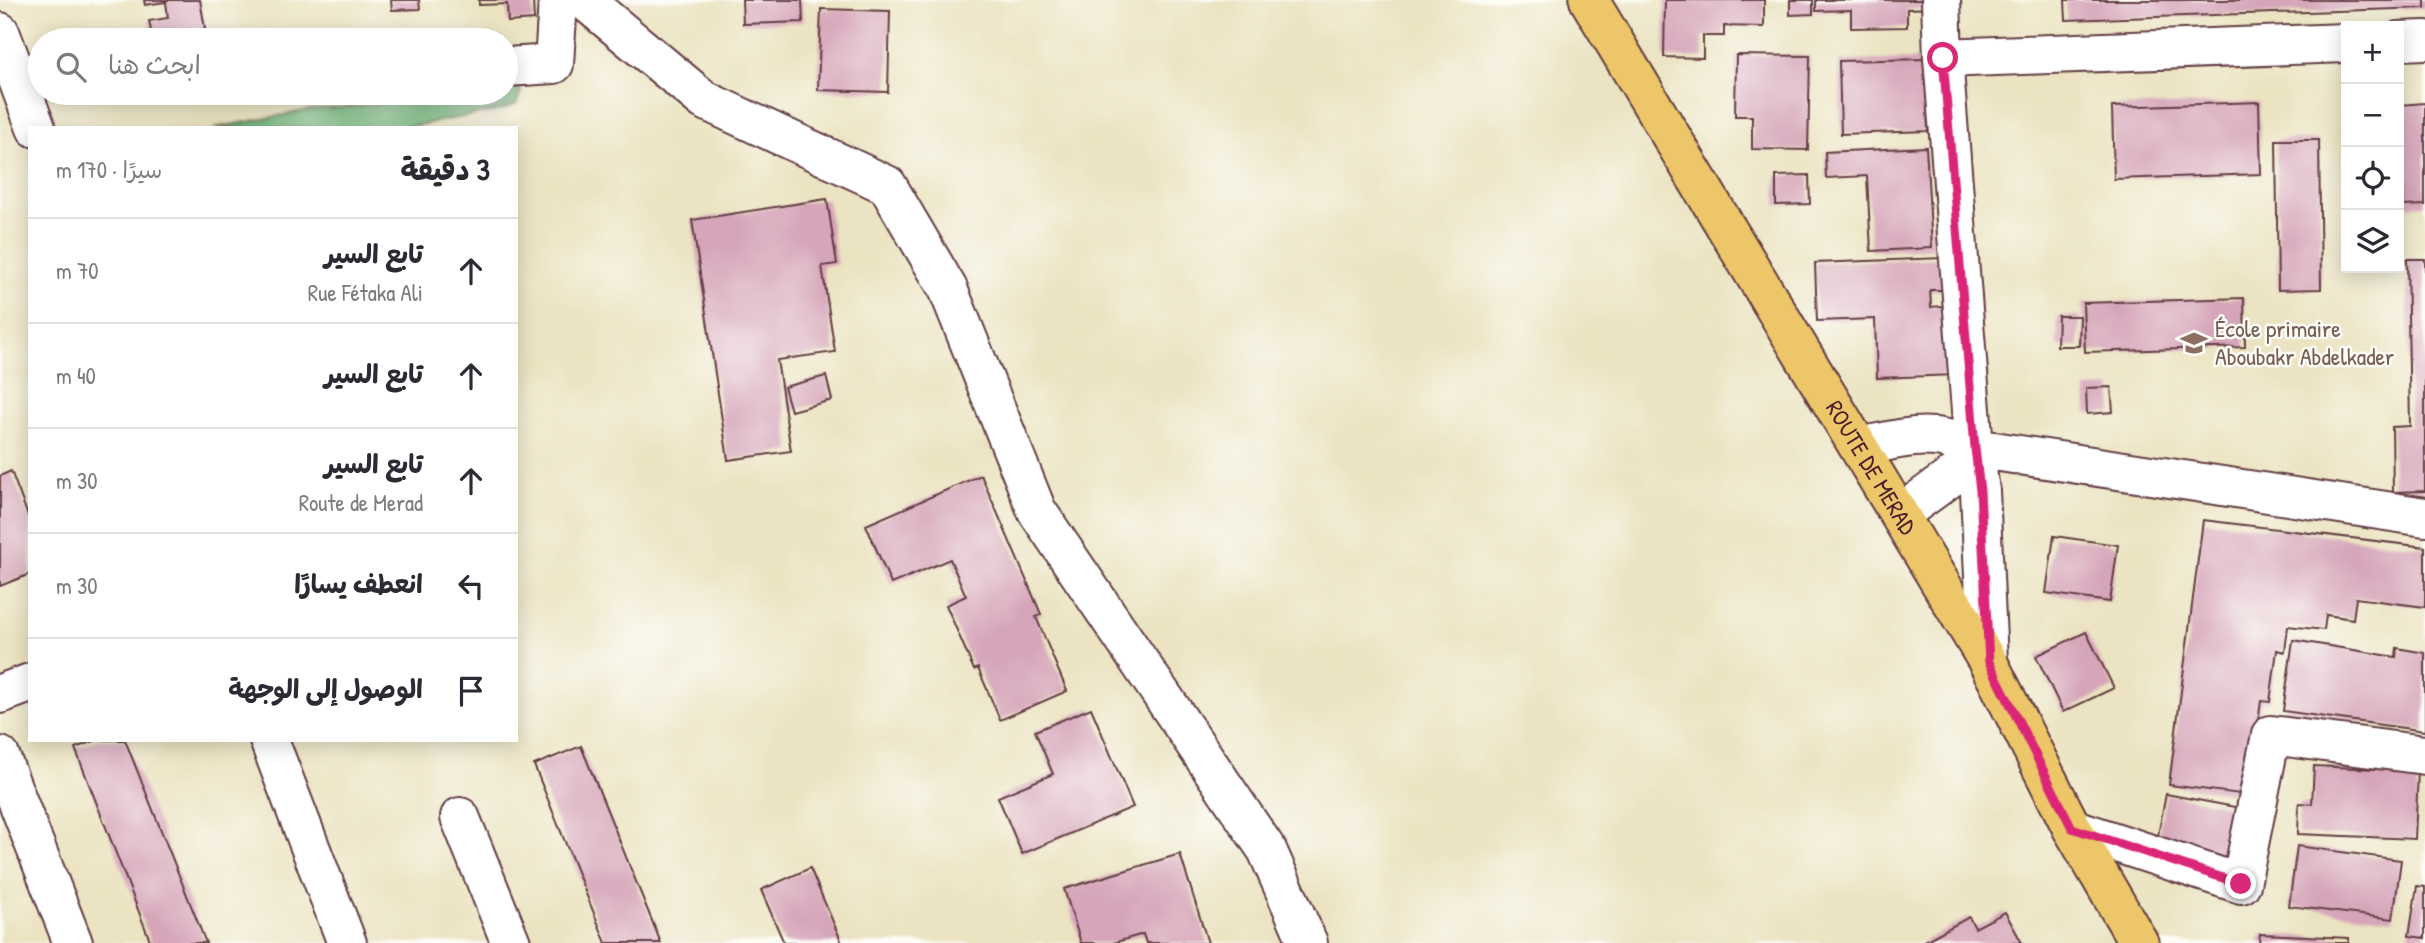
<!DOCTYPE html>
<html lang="ar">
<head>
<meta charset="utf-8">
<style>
	:root { --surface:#fff; --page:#f7f7f7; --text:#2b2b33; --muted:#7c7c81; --line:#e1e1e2 }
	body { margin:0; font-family:"Patrick Hand","Playpen Sans Arabic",sans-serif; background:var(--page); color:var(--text); direction:rtl }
	.controls { position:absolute; right:21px; top:21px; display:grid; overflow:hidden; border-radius:0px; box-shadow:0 4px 18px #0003 }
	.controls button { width:63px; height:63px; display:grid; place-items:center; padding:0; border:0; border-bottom:2px solid var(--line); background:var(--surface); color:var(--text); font:35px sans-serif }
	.stop { position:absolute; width:21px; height:21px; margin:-16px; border:5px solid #db2777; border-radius:50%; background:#fff }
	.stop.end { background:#db2777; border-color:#fff; box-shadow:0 2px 7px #0008 }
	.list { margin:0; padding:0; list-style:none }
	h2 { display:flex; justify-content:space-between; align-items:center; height:91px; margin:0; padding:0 28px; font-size:30px }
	h2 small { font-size:23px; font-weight:400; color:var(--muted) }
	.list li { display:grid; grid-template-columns:46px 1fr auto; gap:21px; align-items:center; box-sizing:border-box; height:105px; padding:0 28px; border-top:2px solid var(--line) }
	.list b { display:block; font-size:26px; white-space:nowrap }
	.list p { margin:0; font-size:23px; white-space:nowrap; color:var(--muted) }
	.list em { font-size:23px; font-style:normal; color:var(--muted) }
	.icon { flex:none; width:38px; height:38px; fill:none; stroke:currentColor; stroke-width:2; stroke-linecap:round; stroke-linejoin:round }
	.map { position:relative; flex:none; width:2425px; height:943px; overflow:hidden; direction:ltr }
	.search { position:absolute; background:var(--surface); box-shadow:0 4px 18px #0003; left:28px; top:28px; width:490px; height:77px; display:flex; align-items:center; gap:18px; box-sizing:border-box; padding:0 24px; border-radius:38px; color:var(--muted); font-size:26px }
	.panel { position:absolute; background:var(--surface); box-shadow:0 4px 18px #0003; left:28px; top:126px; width:490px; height:616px; border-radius:0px; direction:rtl }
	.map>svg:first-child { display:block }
</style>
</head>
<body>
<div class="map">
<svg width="2425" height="943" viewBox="0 0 2425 943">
	<rect width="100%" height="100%" fill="#fdfcf7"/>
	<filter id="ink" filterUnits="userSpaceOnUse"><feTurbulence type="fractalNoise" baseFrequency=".0143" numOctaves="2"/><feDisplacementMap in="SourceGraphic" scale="14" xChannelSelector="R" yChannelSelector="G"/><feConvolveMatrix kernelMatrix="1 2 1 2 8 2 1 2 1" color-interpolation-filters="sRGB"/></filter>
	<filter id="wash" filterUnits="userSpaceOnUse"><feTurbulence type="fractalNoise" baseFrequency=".00686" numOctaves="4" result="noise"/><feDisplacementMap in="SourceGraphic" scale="28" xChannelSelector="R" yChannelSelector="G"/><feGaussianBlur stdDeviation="1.57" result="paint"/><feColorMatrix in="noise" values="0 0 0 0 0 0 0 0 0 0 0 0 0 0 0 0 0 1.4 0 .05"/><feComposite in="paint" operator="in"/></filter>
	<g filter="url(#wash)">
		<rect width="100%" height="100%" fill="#ebe3c1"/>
		<path fill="#72b77b" stroke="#5e6b53" stroke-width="2" d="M506,74L521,91L516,104L501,110L402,128H214L310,110L374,105L437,93H506Z"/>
		<g id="blocks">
			<path fill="#d6a5b9" d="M144,0H200L207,40H153L149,21L168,18L166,2L145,5Z
				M391,0H419L420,9L392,10Z
				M479,0H533L534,20L508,22L507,4L479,5Z
				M742,0H802L803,22L743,24Z
				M1665,0H1764V27L1724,26V36H1703V58L1664,57Z
				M1790,0H1813V14L1790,15Z
				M1816,0H1933V8L1907,9V27L1851,28V10L1816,11Z
				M2065,0H2425V8L2066,20Z
				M821,9L890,11L888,92L818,90Z
				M1736,55L1810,56L1808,150L1752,149V116H1735Z
				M1926,59L1928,131L1841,134L1839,61Z
				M2259,102L2261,174L2114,179L2112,107Z
				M2425,103V205L2404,206L2400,105Z
				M2276,140H2319L2321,289L2278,290Z
				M1926,147L1932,248L1871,251L1867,176L1826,178L1825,152Z
				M1809,175L1810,204L1776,205V176Z
				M827,199L837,264L822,266L835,352L777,360L791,451L728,460L692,220Z
				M1943,258L1945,290H1930L1931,307L1952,305L1955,375L1877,378L1875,319L1817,321L1815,263Z
				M2407,259H2425V491L2393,492L2392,427L2410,426Z
				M2244,298L2245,347L2085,352L2083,303Z
				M2058,316H2080L2079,346H2057Z
				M826,376L832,400L791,411L784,387Z
				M2111,387L2113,412L2087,414L2086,388Z
				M11,471L30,521V574L0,586V476Z
				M981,475L1041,614L1036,617L1067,691L1000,720L978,668L974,670L946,605L966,596L950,559L891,584L866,525Z
				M2203,520L2425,547V607L2356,598L2353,619L2326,615L2324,630L2288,626L2285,652L2277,650L2270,702L2261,701L2248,795L2169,785Z
				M2054,536L2118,545L2110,602L2046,593Z
				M2086,632L2114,688L2063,712L2036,656Z
				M2293,640L2396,657L2397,648L2425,653V731L2283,711Z
				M1091,708L1133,807L1022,854L998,797L1053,774L1035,731Z
				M97,740H125L206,943H151L75,748Z
				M581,746L661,943H606L534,765Z
				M2314,766L2418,771L2415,839L2298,834L2299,803L2312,804Z
				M2166,794L2256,811L2245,868L2155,851Z
				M2297,846L2401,860L2393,919L2289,906Z
				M1180,854L1208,943H1146L1143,934L1113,943H1081L1064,889Z
				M810,868L842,943H784L761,890Z
				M2417,886L2425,887V938L2409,936Z
				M2005,912L2022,943H1921L1969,917L1975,928Z
				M2260,934L2349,938V943H2259Z"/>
		</g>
	</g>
	<g filter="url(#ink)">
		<use href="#blocks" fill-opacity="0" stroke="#623c42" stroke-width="2"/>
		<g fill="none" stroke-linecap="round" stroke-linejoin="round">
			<defs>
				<path id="minor" d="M584,0L704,100L887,185L948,289L1037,511L1267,850L1308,943
					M1941,0L1943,58L1974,448L1980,491L1988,662
					M0,32L36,128
					M2399,41L2425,40
					M1943,58L2346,43
					M506,67L554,64L558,0
					M1859,447C1903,438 1932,428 1974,448L2425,517
					M1900,514L1962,469L1974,448
					M0,694L30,683
					M269,740L347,943
					M0,756L73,943
					M460,817L511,943
					M2072,828L2241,884L2271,735L2425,755"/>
				<g id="primary">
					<path id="s1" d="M1589,0L1988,662L2072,828L2139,943"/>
				</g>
			</defs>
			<use href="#minor" stroke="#623c42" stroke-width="42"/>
			<use href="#primary" stroke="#623c42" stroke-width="42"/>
			<use href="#minor" stroke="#fff" stroke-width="38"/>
			<use href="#primary" stroke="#ecc669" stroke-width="38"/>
		</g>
	</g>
	<g fill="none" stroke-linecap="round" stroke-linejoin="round" filter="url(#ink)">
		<path stroke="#db2777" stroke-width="9" d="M1943,58L1975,448L1980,491L1989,662L2072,828L2241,884"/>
	</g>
	<defs>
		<symbol id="school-bare" viewBox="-9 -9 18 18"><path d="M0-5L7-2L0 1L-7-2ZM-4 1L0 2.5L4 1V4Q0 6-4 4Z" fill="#8d6e63" stroke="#fdfcf7" stroke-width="2.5" paint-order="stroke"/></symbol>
	</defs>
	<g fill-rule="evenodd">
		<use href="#school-bare" x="2175" y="324" width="38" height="38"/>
	</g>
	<g text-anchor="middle" stroke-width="5" stroke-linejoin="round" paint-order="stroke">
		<g font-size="24" fill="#785e54" stroke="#fdfcf7" text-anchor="start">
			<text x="2215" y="337">École primaire<tspan x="2215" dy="28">Aboubakr Abdelkader</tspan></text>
		</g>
		<g font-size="24" fill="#4a1f2b" stroke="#fdfcf7">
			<text dy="8" stroke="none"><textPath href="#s1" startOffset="546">ROUTE DE MERAD</textPath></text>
		</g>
	</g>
</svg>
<div class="controls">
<button>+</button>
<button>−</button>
<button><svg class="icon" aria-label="locate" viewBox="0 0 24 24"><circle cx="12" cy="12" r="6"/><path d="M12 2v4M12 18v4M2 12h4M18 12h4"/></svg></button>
<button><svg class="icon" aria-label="layers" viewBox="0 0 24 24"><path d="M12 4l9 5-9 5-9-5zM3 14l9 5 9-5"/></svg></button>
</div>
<div class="stop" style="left:1943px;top:58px"></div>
<div class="stop end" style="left:2241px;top:884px"></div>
<div class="search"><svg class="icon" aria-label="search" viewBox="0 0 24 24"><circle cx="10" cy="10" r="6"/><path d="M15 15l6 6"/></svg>ابحث هنا</div>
<section class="panel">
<h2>3 دقيقة<small>سيرًا · 170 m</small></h2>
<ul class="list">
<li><svg class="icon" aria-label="ahead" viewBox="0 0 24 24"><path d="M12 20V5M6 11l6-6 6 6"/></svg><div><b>تابع السير</b><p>Rue Fétaka Ali</p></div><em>70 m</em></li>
<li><svg class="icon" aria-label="ahead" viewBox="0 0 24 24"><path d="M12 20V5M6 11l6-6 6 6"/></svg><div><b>تابع السير</b></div><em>40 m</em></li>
<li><svg class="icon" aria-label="ahead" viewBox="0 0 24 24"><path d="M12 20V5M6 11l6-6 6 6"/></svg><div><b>تابع السير</b><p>Route de Merad</p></div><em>30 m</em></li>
<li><svg class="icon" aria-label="left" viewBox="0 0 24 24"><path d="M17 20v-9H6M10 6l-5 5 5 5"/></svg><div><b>انعطف يسارًا</b></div><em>30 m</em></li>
<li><svg class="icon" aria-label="arrive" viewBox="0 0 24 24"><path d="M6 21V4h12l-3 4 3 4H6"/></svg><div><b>الوصول إلى الوجهة</b></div></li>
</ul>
</section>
</div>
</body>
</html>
